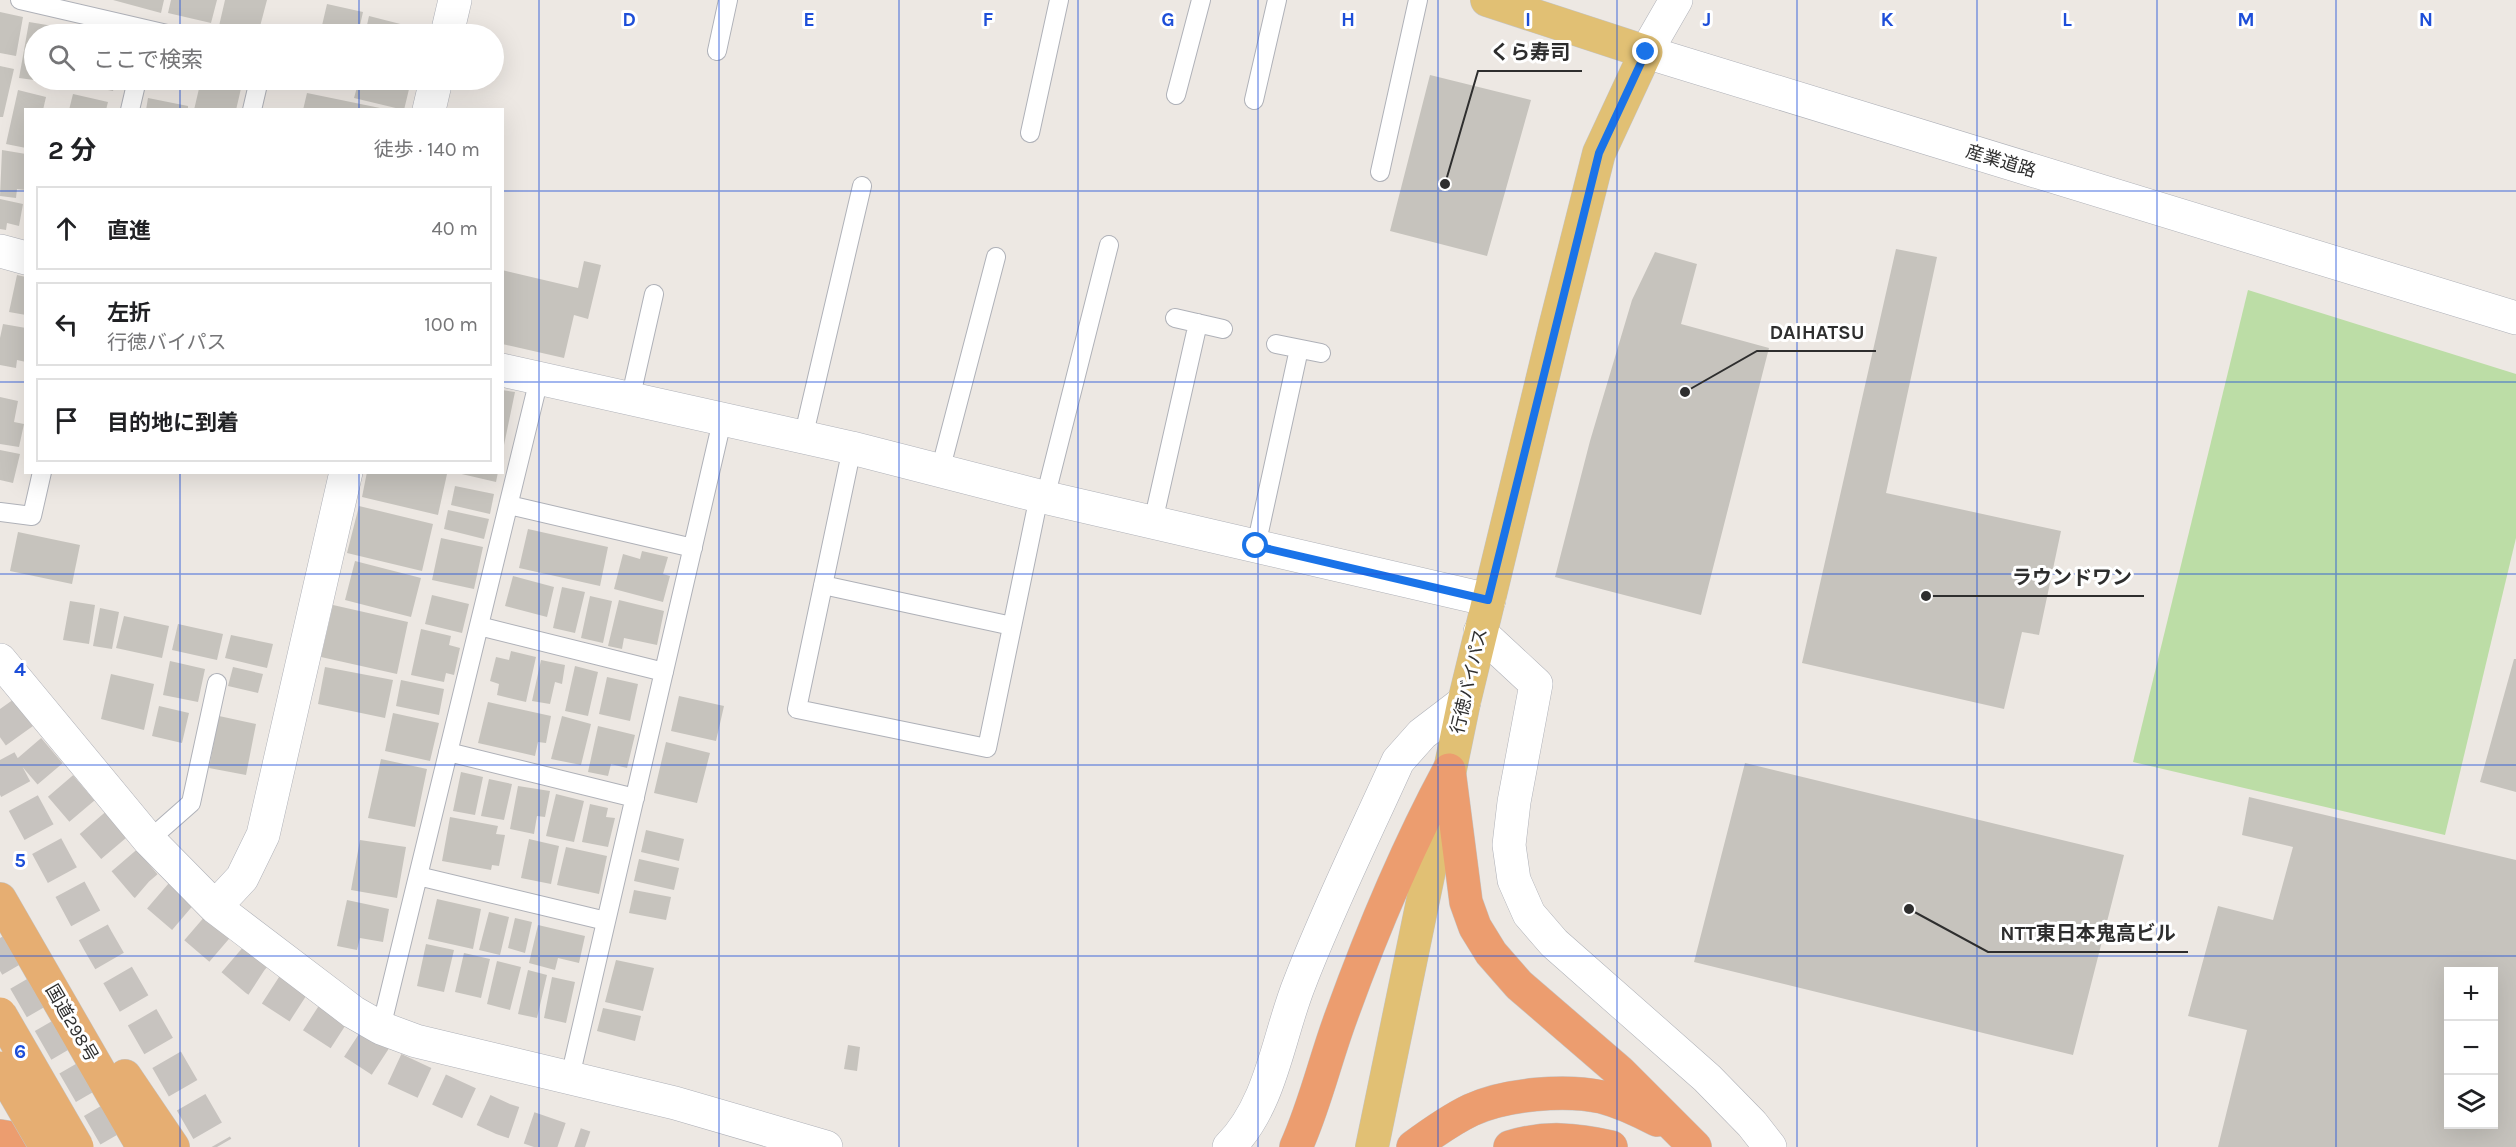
<!DOCTYPE html>
<html lang="ja">
<head>
<meta charset="utf-8">
<style>
	:root { --surface:#fff; --page:#f6f6f6; --text:#202124; --muted:#757577; --line:#e0e0e0 }
	body { margin:0; font-family:Karla,"Noto Sans JP",sans-serif; background:var(--page); color:var(--text) }
	.controls { position:absolute; right:18px; bottom:18px; display:grid; overflow:hidden; border-radius:0px; box-shadow:0 6px 24px #0002 }
	.controls button { width:54px; height:54px; display:grid; place-items:center; padding:0; border:0; border-bottom:2px solid var(--line); background:var(--surface); color:var(--text); font:30px sans-serif }
	.stop { position:absolute; width:18px; height:18px; margin:-14px; border:4px solid #1a73e8; border-radius:50%; background:#fff }
	.stop.end { background:#1a73e8; border-color:#fff; box-shadow:0 2px 6px #0008 }
	.list { margin:0; padding:0; list-style:none }
	h2 { display:flex; justify-content:space-between; align-items:center; height:78px; margin:0; padding:0 24px; font-size:26px }
	h2 small { font-size:20px; font-weight:400; color:var(--muted) }
	.list li { display:grid; grid-template-columns:39px 1fr auto; gap:18px; align-items:center; box-sizing:border-box; height:84px; margin:0 12px 12px; padding:0 12px; border:2px solid var(--line); border-radius:0px }
	.list b { display:block; font-size:22px; white-space:nowrap }
	.list p { margin:0; font-size:20px; white-space:nowrap; color:var(--muted) }
	.list em { font-size:20px; font-style:normal; color:var(--muted) }
	.icon { flex:none; width:33px; height:33px; fill:none; stroke:currentColor; stroke-width:2; stroke-linecap:round; stroke-linejoin:round }
	.map { position:relative; flex:none; width:2516px; height:1147px; overflow:hidden }
	.search { position:absolute; background:var(--surface); box-shadow:0 6px 24px #0002; left:24px; top:24px; width:480px; height:66px; display:flex; align-items:center; gap:15px; box-sizing:border-box; padding:0 21px; border-radius:33px; color:var(--muted); font-size:22px }
	.panel { position:absolute; background:var(--surface); box-shadow:0 6px 24px #0002; left:24px; top:108px; width:480px; height:366px; border-radius:0px }
	.map>svg:first-child { display:block }
</style>
</head>
<body>
<div class="map">
<svg width="2516" height="1147" viewBox="0 0 2516 1147">
	<rect width="100%" height="100%" fill="#ede8e3"/>
	<path fill="#bcdda6" d="M2248,290L2516,374V538L2445,835L2133,762Z"/>
	<path fill="#c6c3bd" fill-rule="evenodd" d="M113,0H164L161,13Z
		M171,0H217L211,23L168,13Z
		M225,0H267L258,34L219,26Z
		M327,4L363,12L358,34H320Z
		M0,12L23,17L16,56L0,53Z
		M369,16L420,29L419,34H365Z
		M29,22L59,27L57,34H34V80L19,78Z
		M0,66L14,69L3,117H0Z
		M1430,75L1531,100L1487,256L1390,231Z
		M78,80H116L113,91L77,84Z
		M201,80H243L236,110H194Z
		M308,80H349L347,88Z
		M359,80H389L410,85L404,110L354,98Z
		M18,90L46,97L43,110H26V148L6,144Z
		M307,93L380,108V110H303Z
		M73,94L108,102L106,110H69Z
		M148,98L188,106V110H146Z
		M2,150L26,154V190L17,189L16,198L0,196Z
		M0,199L23,204L19,226L7,223L6,230L0,229Z
		M1896,249L1937,257L1886,493L2061,531L2039,635L2022,632L2004,709L1802,663Z
		M1655,252L1697,264L1681,324L1769,348L1701,615L1555,577L1590,441L1632,300Z
		M584,261L601,265L588,319L574,315L564,358L502,344V270L578,288Z
		M17,275L26,277V315L9,312Z
		M3,324L26,328V362L17,360L16,368L0,365V338Z
		M502,390L515,392L504,445H502Z
		M0,397L18,401L14,422L24,424L19,447L0,444Z
		M0,450L20,454L13,483L0,480Z
		M367,472L447,474L438,515L362,497Z
		M453,472H498L496,482Z
		M455,486L494,494L490,514L451,505Z
		M359,506L433,524L422,571L347,553Z
		M448,510L489,519L484,539L444,529Z
		M528,529L608,547L600,586L519,568Z
		M18,532L80,545L72,584L10,571Z
		M441,538L483,547L474,589L432,580Z
		M642,551L668,557L663,574L670,576L663,602L614,589L623,554L640,559Z
		M355,561L421,578L411,617L345,600Z
		M513,576L554,587L547,617L505,606Z
		M562,587L585,592L575,633L553,628Z
		M432,595L469,604L462,633L425,624Z
		M590,596L612,601L603,643L581,638Z
		M619,600L664,611L657,645L624,638L622,649L608,646Z
		M70,601L95,605L89,644L63,640Z
		M333,605L408,622L397,674L321,657Z
		M100,608L119,612L112,649L93,646Z
		M124,616L169,626L162,658L116,648Z
		M178,624L223,634L217,660L172,650Z
		M421,629L451,636L449,645L460,648L454,675L446,673L444,682L411,675Z
		M231,635L273,644L267,668L225,658Z
		M511,651L536,657L526,702L497,695L499,684L490,681L496,657L509,660Z
		M2514,659H2516V792L2480,782Z
		M541,660L565,665L562,684L555,682L550,704L532,701Z
		M170,661L205,669L198,702L163,695Z
		M575,666L598,672L588,716L565,711Z
		M233,667L263,674L258,693L228,686Z
		M325,667L393,680L385,718L318,704Z
		M111,674L154,684L144,730L101,719Z
		M607,677L638,684L630,721L599,714Z
		M401,680L444,689L439,715L396,706Z
		M679,696L724,706L716,741L671,731Z
		M488,702L551,716L546,743L538,742L535,756L478,743Z
		M159,706L189,713L182,743L152,736Z
		M393,713L439,723L430,761L385,751Z
		M219,716L256,724L246,775L209,768Z
		M562,716L591,724L581,765L551,759Z
		M598,726L635,735L627,768L611,764L608,776L588,772Z
		M666,742L710,753L697,803L654,793Z
		M381,759L427,769L415,827L368,818Z
		M1745,763L2124,855L2073,1055L1694,962Z
		M461,772L483,777L475,815L453,811Z
		M489,779L512,784L504,820L481,816Z
		M518,786L550,791L545,817L537,816L534,834L510,829Z
		M556,794L584,801L574,842L546,836Z
		M2249,797L2516,860V1147H2218L2247,1030L2188,1016L2218,906L2273,920L2293,847L2242,835ZM2448,972H2494V1124H2448Z
		M590,804L608,808L606,817L615,818L608,847L582,842Z
		M450,817L498,826L496,834L505,835L499,866L492,865L491,870L442,861Z
		M646,830L684,839L679,861L641,852Z
		M529,839L559,846L551,884L521,878Z
		M360,840L406,847L397,898L351,890Z
		M566,847L607,856L599,894L557,885Z
		M639,859L679,868L674,890L634,881Z
		M634,890L671,897L666,920L629,913Z
		M437,899L481,909L473,949L428,939Z
		M347,900L389,909L383,942L360,938L357,950L337,946Z
		M489,912L509,917L500,955L479,950Z
		M515,918L532,922L525,953L508,948Z
		M538,925L585,936L579,963L558,958L555,970L529,963Z
		M426,944L454,950L444,992L417,986Z
		M464,953L490,959L481,998L455,992Z
		M616,960L654,968L643,1011L605,1002Z
		M497,961L521,967L510,1010L487,1004Z
		M528,970L547,975L537,1018L518,1014Z
		M552,977L575,982L566,1023L544,1018Z
		M603,1008L641,1016L635,1041L597,1031Z
		M848,1045L860,1047L857,1071L844,1069Z"/>
	<g fill="none" stroke-linecap="round" stroke-linejoin="round">
		<path stroke="#c7c3bf" stroke-width="33" stroke-dasharray="33 16" stroke-linecap="butt" d="M0,709L28,748L145,885L256,980L390,1067L503,1119L585,1147
			M0,760L98,941L217,1147
			M0,938L121,1147"/>
		<defs>
			<path id="service" d="M20,0L167,34
				M717,51L728,0
				M1176,95L1201,0
				M1254,100L1277,0
				M130,110L137,80
				M252,110L259,80
				M1030,133L1059,0
				M1380,172L1418,0
				M1175,318L1223,329
				M1276,344L1321,353
				M630,400L654,294
				M803,438L862,186
				M852,448L797,709L987,748L1039,496
				M940,471L996,257
				M1045,498L1109,245
				M509,505L693,548
				M0,512L32,516L42,472
				M1153,522L1198,323
				M1256,546L1299,349
				M823,585L1012,626
				M479,626L664,672
				M448,752L635,798
				M149,840L191,803L217,683
				M418,876L606,921
				M381,1028L539,379
				M570,1077L722,421"/>
			<path id="minor" d="M447,34L455,0
				M429,110L436,80
				M0,251L26,258
				M502,370L852,448L1039,496L1489,600
				M1480,632L1536,684L1514,802L1509,845L1514,880L1529,914L1554,943L1707,1078L1752,1124L1770,1147
				M0,660L149,840L215,907L353,1012L381,1028L416,1041L675,1103L826,1147
				M215,907L242,878L263,835L346,472
				M1229,1147C1272,1104 1278,1036 1300,982C1329,907 1365,834 1398,761L1422,734L1464,702"/>
			<path id="tertiary" d="M1646,52L1676,0"/>
			<path id="secondary" d="M1646,52L2516,318"/>
			<path id="primary" d="M1372,1147L1464,702L1555,327L1599,153L1646,52L1487,0"/>
			<path id="trunk" d="M0,899L143,1147
				M125,1076L173,1147"/>
			<path id="motorway" d="M1449,770L1466,902L1475,927L1491,953L1519,985L1620,1072L1695,1147
				M0,1136L66,1147
				M1296,1147C1315,1105 1325,1060 1341,1017C1371,934 1407,848 1449,770
				M1413,1147C1432,1133 1450,1120 1471,1110C1505,1094 1565,1089 1602,1097C1621,1102 1640,1111 1657,1120
				M1510,1147C1544,1136 1577,1139 1611,1147"/>
		</defs>
		<use href="#service" stroke="#afb1b8" stroke-width="20"/>
		<use href="#minor" stroke="#afb1b8" stroke-width="34"/>
		<use href="#tertiary" stroke="#afb1b8" stroke-width="34"/>
		<use href="#secondary" stroke="#afb1b8" stroke-width="34"/>
		<use href="#primary" stroke="#c4c4c4" stroke-width="34"/>
		<use href="#trunk" stroke="#c4c4c4" stroke-width="34"/>
		<use href="#motorway" stroke="#c4c4c4" stroke-width="34"/>
		<use href="#service" stroke="#fff" stroke-width="18"/>
		<use href="#minor" stroke="#fff" stroke-width="33"/>
		<use href="#tertiary" stroke="#fff" stroke-width="33"/>
		<use href="#secondary" stroke="#fff" stroke-width="33"/>
		<use href="#primary" stroke="#e1c074" stroke-width="33"/>
		<use href="#trunk" stroke="#e6ae72" stroke-width="33"/>
		<use href="#motorway" stroke="#ec9d6f" stroke-width="33"/>
		<defs>
			<path id="trunk-bridge" d="M0,1014L77,1147
				M0,1068L46,1147"/>
		</defs>
		<use href="#trunk-bridge" stroke="#c4c4c4" stroke-width="34" stroke-linecap="butt"/>
		<use href="#trunk-bridge" stroke="#e6ae72" stroke-width="33"/>
	</g>
	<g fill="none" stroke-linecap="round" stroke-linejoin="round">
		<path stroke="#1a73e8" stroke-width="8" d="M1256,546L1488,600L1599,153L1646,52"/>
	</g>
	<path fill="none" stroke="#1d4ed8" stroke-width="1.5" stroke-opacity="0.55" d="M180,0V34M359,0V34M539,0V1147M719,0V1147M899,0V1147M1078,0V1147M1258,0V1147M1438,0V1147M1617,0V1147M1797,0V1147M1977,0V1147M2157,0V1147M2336,0V1147M180,80V110M359,80V110M0,191H26M502,191H2516M0,382H26M502,382H2516M180,472V1147M359,472V1147M0,574H2516M0,765H2516M0,956H2516"/>
	<g text-anchor="middle" stroke-width="6" stroke-linejoin="round" paint-order="stroke">
		<g font-size="18" fill="#2e2e2e" stroke="#fff">
			<text transform="translate(2001 161) rotate(17)" y="6">産業道路</text>
			<text transform="translate(1469 681) rotate(-77)" y="6">行徳バイパス</text>
			<text transform="translate(72 1023) rotate(60)" y="6">国道298号</text>
		</g>
	</g>
	<g font-size="20" text-anchor="middle" font-weight="bold" fill="#1d4ed8" stroke="#fff" stroke-width="6" stroke-linejoin="round" paint-order="stroke">
		<text x="629" y="26">D</text>
		<text x="809" y="26">E</text>
		<text x="988" y="26">F</text>
		<text x="1168" y="26">G</text>
		<text x="1348" y="26">H</text>
		<text x="1528" y="26">I</text>
		<text x="1707" y="26">J</text>
		<text x="1887" y="26">K</text>
		<text x="2067" y="26">L</text>
		<text x="2246" y="26">M</text>
		<text x="2426" y="26">N</text>
		<text x="20" y="676">4</text>
		<text x="20" y="867">5</text>
		<text x="20" y="1058">6</text>
	</g>
	<path fill="none" stroke="#2e2e2e" stroke-width="2" d="M1445 184L1478 71H1582M1685 392L1757 351H1876M1926 596L2000 596H2144M1909 909L1988 952H2188"/>
	<g fill="#2e2e2e" stroke="#fff" stroke-width="2">
		<circle cx="1445" cy="184" r="6"/>
		<circle cx="1685" cy="392" r="6"/>
		<circle cx="1926" cy="596" r="6"/>
		<circle cx="1909" cy="909" r="6"/>
	</g>
	<g font-size="20" text-anchor="middle" font-weight="bold" fill="#2e2e2e" stroke="#fff" stroke-width="6" stroke-linejoin="round" paint-order="stroke">
		<text x="1530" y="59">くら寿司</text>
		<text x="1817" y="339">DAIHATSU</text>
		<text x="2072" y="584">ラウンドワン</text>
		<text x="2088" y="940">NTT東日本鬼高ビル</text>
	</g>
</svg>
<div class="controls">
<button>+</button>
<button>−</button>
<button><svg class="icon" aria-label="layers" viewBox="0 0 24 24"><path d="M12 4l9 5-9 5-9-5zM3 14l9 5 9-5"/></svg></button>
</div>
<div class="stop" style="left:1256px;top:546px"></div>
<div class="stop end" style="left:1646px;top:52px"></div>
<div class="search"><svg class="icon" aria-label="search" viewBox="0 0 24 24"><circle cx="10" cy="10" r="6"/><path d="M15 15l6 6"/></svg>ここで検索</div>
<section class="panel">
<h2>2 分<small>徒歩 · 140 m</small></h2>
<ul class="list">
<li><svg class="icon" aria-label="ahead" viewBox="0 0 24 24"><path d="M12 20V5M6 11l6-6 6 6"/></svg><div><b>直進</b></div><em>40 m</em></li>
<li><svg class="icon" aria-label="left" viewBox="0 0 24 24"><path d="M17 20v-9H6M10 6l-5 5 5 5"/></svg><div><b>左折</b><p>行徳バイパス</p></div><em>100 m</em></li>
<li><svg class="icon" aria-label="arrive" viewBox="0 0 24 24"><path d="M6 21V4h12l-3 4 3 4H6"/></svg><div><b>目的地に到着</b></div></li>
</ul>
</section>
</div>
</body>
</html>
